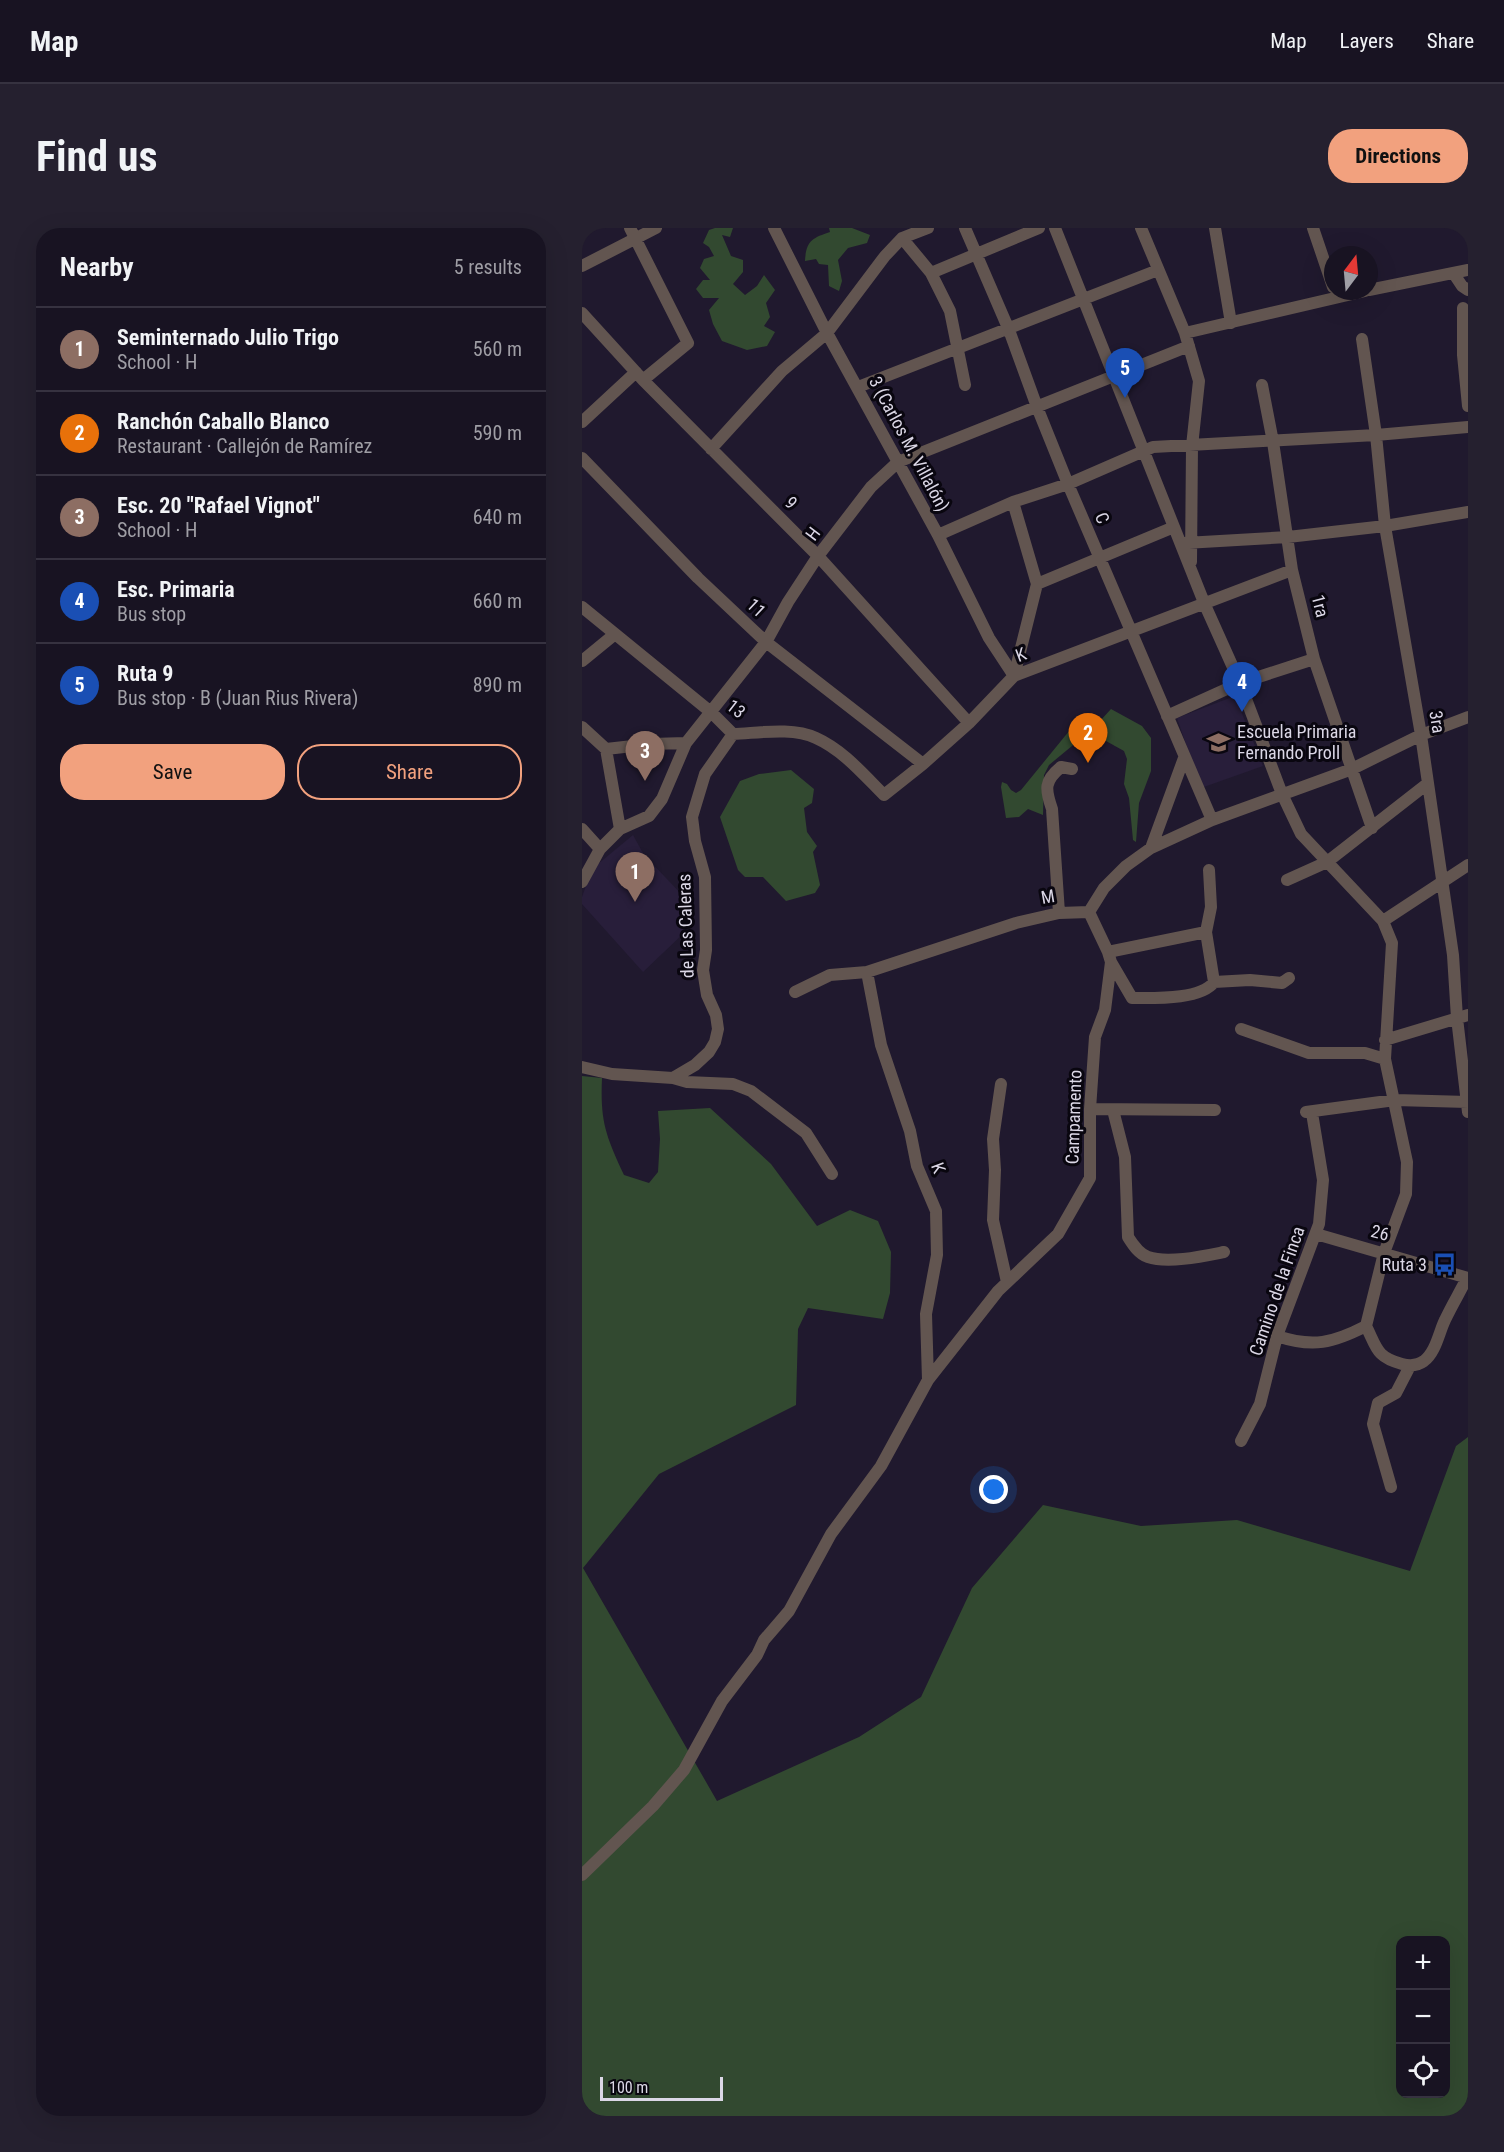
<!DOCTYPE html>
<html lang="en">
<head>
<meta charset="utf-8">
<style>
	:root { --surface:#181322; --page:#25202f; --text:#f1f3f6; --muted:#9f9ea5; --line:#363240; --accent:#f2a17e }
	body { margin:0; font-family:"Roboto Condensed",sans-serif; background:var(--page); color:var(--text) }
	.controls { position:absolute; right:18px; bottom:18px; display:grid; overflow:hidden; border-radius:12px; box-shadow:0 6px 24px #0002 }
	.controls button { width:54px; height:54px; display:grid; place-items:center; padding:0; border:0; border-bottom:2px solid var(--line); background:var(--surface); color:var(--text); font:30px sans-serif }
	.compass { position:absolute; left:742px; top:18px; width:54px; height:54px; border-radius:50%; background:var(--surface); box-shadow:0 6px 24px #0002; rotate:16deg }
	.scale { position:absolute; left:18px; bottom:15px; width:123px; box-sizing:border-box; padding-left:6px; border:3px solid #dbd7e6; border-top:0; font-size:16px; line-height:21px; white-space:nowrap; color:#dbd7e6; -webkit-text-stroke:4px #09060f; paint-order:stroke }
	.you { position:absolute; left:412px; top:1262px; width:21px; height:21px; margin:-15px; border:4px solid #fff; border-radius:50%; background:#1a73e8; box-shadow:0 0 0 9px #1a73e833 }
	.badge { display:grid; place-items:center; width:39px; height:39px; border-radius:50%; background:var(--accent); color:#fff; font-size:20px; font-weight:700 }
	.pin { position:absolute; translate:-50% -50px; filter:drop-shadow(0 2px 3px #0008) }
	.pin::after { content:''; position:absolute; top:32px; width:21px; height:18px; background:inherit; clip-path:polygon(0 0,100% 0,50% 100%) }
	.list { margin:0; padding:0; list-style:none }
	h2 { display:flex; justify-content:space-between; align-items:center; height:78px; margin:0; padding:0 24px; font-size:26px }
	h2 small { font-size:20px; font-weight:400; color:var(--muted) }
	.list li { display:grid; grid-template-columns:39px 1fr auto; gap:18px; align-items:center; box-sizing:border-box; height:84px; padding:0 24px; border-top:2px solid var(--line) }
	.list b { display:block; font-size:22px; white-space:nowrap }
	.list p { margin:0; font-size:20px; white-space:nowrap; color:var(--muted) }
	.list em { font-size:20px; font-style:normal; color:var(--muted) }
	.actions { display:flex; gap:12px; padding:18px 24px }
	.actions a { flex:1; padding:14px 0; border:2px solid var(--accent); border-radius:24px; text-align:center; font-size:21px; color:var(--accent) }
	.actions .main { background:var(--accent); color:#111 }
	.icon { flex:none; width:33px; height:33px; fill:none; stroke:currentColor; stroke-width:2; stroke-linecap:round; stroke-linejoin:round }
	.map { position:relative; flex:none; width:886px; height:1888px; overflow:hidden; border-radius:24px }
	header { display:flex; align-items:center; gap:36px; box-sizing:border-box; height:84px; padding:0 30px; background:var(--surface); border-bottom:2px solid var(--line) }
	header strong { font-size:28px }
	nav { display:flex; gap:33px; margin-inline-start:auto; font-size:21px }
	.intro { display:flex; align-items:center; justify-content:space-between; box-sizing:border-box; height:144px; padding:0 36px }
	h1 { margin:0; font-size:42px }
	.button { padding:15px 27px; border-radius:24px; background:var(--accent); color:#111; font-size:21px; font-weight:700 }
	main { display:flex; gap:36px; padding:0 36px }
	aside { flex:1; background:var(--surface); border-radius:24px; box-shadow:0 6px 24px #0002 }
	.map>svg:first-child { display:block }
</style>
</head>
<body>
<header>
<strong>Map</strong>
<nav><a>Map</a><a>Layers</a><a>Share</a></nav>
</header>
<div class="intro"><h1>Find us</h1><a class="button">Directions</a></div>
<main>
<aside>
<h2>Nearby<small>5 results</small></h2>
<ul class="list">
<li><span class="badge" style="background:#8d6e63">1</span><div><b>Seminternado Julio Trigo</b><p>School · H</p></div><em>560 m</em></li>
<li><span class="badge" style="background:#e8710a">2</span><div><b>Ranchón Caballo Blanco</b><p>Restaurant · Callejón de Ramírez</p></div><em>590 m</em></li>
<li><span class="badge" style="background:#8d6e63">3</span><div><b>Esc. 20 &quot;Rafael Vignot&quot;</b><p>School · H</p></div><em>640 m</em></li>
<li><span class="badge" style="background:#1a4fb4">4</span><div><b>Esc. Primaria</b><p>Bus stop</p></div><em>660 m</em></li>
<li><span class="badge" style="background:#1a4fb4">5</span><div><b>Ruta 9</b><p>Bus stop · B (Juan Rius Rivera)</p></div><em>890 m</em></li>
</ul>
<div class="actions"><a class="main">Save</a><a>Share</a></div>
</aside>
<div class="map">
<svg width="886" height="1888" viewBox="0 0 886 1888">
	<rect width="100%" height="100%" fill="#20192e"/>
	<path fill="#281e3a" d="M653,468L681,538L619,560L595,490Z
		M51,607L62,627L106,673L103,704L61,744L0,676V669L5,655L16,636Z"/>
	<path fill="#324930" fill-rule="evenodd" d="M133,0H151L148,9L140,7L149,28L161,32V44L151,56L163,67L175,58L182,47L193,62L184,75L188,89L182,98L193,104L185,118L165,122L140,113L131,96L127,82L137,70H121L114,61L121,52H128L118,40L122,31L132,28L127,19L121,15L127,2Z
		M247,0H270L288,7L285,15L266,20L256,32L260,53L257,63L247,58L246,37L237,36L234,31L223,33C224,13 230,10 248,4Z
		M529,481L560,498L569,510V543L557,575L554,614L551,612L547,570L542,556L545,531L542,523L524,513H496L467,537L462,547L461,587L446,581L437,589L424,590L419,559L420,554L425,556L429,562L434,565L439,562L492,497L518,493Z
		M209,542L232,561L230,575L222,580L225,604L235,618L231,624L238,657L233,665L204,673L181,649H163L156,642L138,589L158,553L177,546Z
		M0,848L20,850C18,894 24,908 42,947L67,955L76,944L78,911L76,883L128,880L189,936L235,998L268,982L296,993L309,1024L308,1065L301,1091L226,1080L216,1101L214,1177L77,1246L1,1340L135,1573L277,1509L339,1469L390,1360L461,1277L559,1298L655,1292L828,1343L874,1218L886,1209V1888H0ZM818,1712H864V1866H818Z"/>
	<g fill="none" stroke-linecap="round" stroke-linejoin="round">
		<path stroke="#625550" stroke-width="12" d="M48,0L106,115L61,152
			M192,0L245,105L356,307L407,410L432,448
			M383,0L427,102L455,179L486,256L630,592
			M473,0L623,377L658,455L700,566L719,606L801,693L810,715L803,831L825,934L824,966L802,1025L784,1098C795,1120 794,1129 820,1136C828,1138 835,1138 842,1133C854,1124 857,1104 863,1092C870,1077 878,1064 885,1050
			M559,0L603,105L617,153L610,218L609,334
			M633,0L649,95
			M731,0L751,59
			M320,10L349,45L368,83L383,157
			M0,38L74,0
			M349,45L457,0
			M872,46L880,58L886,62
			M787,62L886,42
			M881,80V127L886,178
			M0,85L61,152L236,328L387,495
			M603,105L783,63
			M780,111L794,207L803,298L839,507L871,727L875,790L886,884
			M680,157L691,214L710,342L732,431L790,600
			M276,159L576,42
			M0,194L54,144
			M129,221L200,143L245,105L303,28L320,10L346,0
			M0,230L116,350L184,414L341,536
			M431,274L455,356
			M356,307L431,274L486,256L571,219L794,207L886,199
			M603,315L706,309L803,298L886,284
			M0,379L130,485L151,506C177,505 210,499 234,510C261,522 282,547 302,567L341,536L387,495L432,448L710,342
			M0,433L33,406
			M432,448L455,356L592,299
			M585,488L658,455L732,431
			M0,499L24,521
			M0,601L18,621
			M38,601L24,521L69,516L104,515
			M569,620L602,530
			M627,642L629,679L624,704L632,754
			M705,652L745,634L845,556
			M0,654L18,621L38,601L67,588L80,571L104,515L184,414L206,374L236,328L289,259L316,234L607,118
			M507,684L522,660L544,638L569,620L630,592L770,541L839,507L886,489
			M477,685L470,581C463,561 462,553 479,539L490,541
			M801,693L886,637
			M526,724L624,704
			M529,734L550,770C572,770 619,772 632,754
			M285,744L299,817L328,903L335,938L354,983L355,1027L344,1086L346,1152
			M632,754L668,752L700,755L707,750
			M213,764L248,747L285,744L434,695L477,685L507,684
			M659,801L727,825H783L803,831
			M803,812L886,787
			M0,839L30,846L91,850L113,837L127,824L133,814L136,801L134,787L125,767L121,742L124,722L123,649L113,613L110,589L123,546L151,506
			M91,850L105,854L151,856L169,863L224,905L250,946
			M419,856L411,911L413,942L411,992L425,1054
			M508,881L633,882
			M531,882L543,929L546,1009C551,1017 557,1026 566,1029C586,1036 622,1028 642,1024
			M724,884L813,872L886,874
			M734,1006L886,1050
			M695,1108C731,1120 751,1115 784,1098
			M659,1213L678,1176L695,1108L737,996L741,952L730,885
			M809,1259L791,1196L796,1175L814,1165L828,1138
			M0,1647L71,1578L102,1542L140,1473L175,1427L182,1412L207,1383L249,1306L299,1238L346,1152L416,1063L476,1006L508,950V881L513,809L523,782L529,734L526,724L507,684"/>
	</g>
	<defs>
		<symbol id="school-bare" viewBox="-9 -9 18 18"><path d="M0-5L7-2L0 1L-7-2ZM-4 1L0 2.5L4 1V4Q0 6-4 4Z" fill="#8d6e63" stroke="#09060f" stroke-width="2.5" paint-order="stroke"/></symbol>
		<symbol id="bus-bare" viewBox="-9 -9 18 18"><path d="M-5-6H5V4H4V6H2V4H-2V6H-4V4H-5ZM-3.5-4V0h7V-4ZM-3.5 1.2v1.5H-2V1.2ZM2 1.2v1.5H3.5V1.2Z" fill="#1a4fb4" stroke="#09060f" stroke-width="2.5" paint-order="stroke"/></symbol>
	</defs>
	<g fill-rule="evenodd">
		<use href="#school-bare" x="620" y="498" width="33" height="33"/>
		<use href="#bus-bare" x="846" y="1020" width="33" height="33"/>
	</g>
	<g text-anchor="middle" stroke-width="6" stroke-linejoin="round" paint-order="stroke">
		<g font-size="18" fill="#dbd7e6" stroke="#09060f">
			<text transform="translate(327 216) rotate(62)" y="6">3 (Carlos M. Villalón)</text>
			<text transform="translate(209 275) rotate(45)" y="6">9</text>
			<text transform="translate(520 290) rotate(67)" y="6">C</text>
			<text transform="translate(231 306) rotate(-53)" y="6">H</text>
			<text transform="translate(738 378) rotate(76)" y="6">1ra</text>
			<text transform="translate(174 380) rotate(43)" y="6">11</text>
			<text transform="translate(439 427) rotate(-21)" y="6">K</text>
			<text transform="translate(154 481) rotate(38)" y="6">13</text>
			<text transform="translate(855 494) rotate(81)" y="6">3ra</text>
			<text transform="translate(466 669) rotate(-10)" y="6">M</text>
			<text transform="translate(104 698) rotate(-92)" y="6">de Las Caleras</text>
			<text transform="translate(492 889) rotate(-88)" y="6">Campamento</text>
			<text transform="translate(356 940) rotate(69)" y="6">K</text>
			<text transform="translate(798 1005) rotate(15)" y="6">26</text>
			<text transform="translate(695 1063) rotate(-71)" y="6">Camino de la Finca</text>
		</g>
		<g font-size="18" fill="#dbd7e6" stroke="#09060f" text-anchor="start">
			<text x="655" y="510">Escuela Primaria<tspan x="655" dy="21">Fernando Proll</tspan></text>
			<text x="845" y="1043" text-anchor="end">Ruta 3</text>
		</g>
	</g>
</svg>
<div class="controls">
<button>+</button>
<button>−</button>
<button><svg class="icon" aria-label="locate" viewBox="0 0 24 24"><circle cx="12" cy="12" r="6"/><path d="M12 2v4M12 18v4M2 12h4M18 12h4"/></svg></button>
</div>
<svg class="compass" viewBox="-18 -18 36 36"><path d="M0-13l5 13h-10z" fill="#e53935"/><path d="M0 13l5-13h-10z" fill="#9f9ea5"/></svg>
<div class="scale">100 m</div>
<div class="you"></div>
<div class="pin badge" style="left:53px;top:674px;background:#8d6e63">1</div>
<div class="pin badge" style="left:506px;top:535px;background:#e8710a">2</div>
<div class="pin badge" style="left:63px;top:553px;background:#8d6e63">3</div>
<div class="pin badge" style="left:660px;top:484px;background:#1a4fb4">4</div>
<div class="pin badge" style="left:543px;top:170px;background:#1a4fb4">5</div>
</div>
</main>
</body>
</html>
